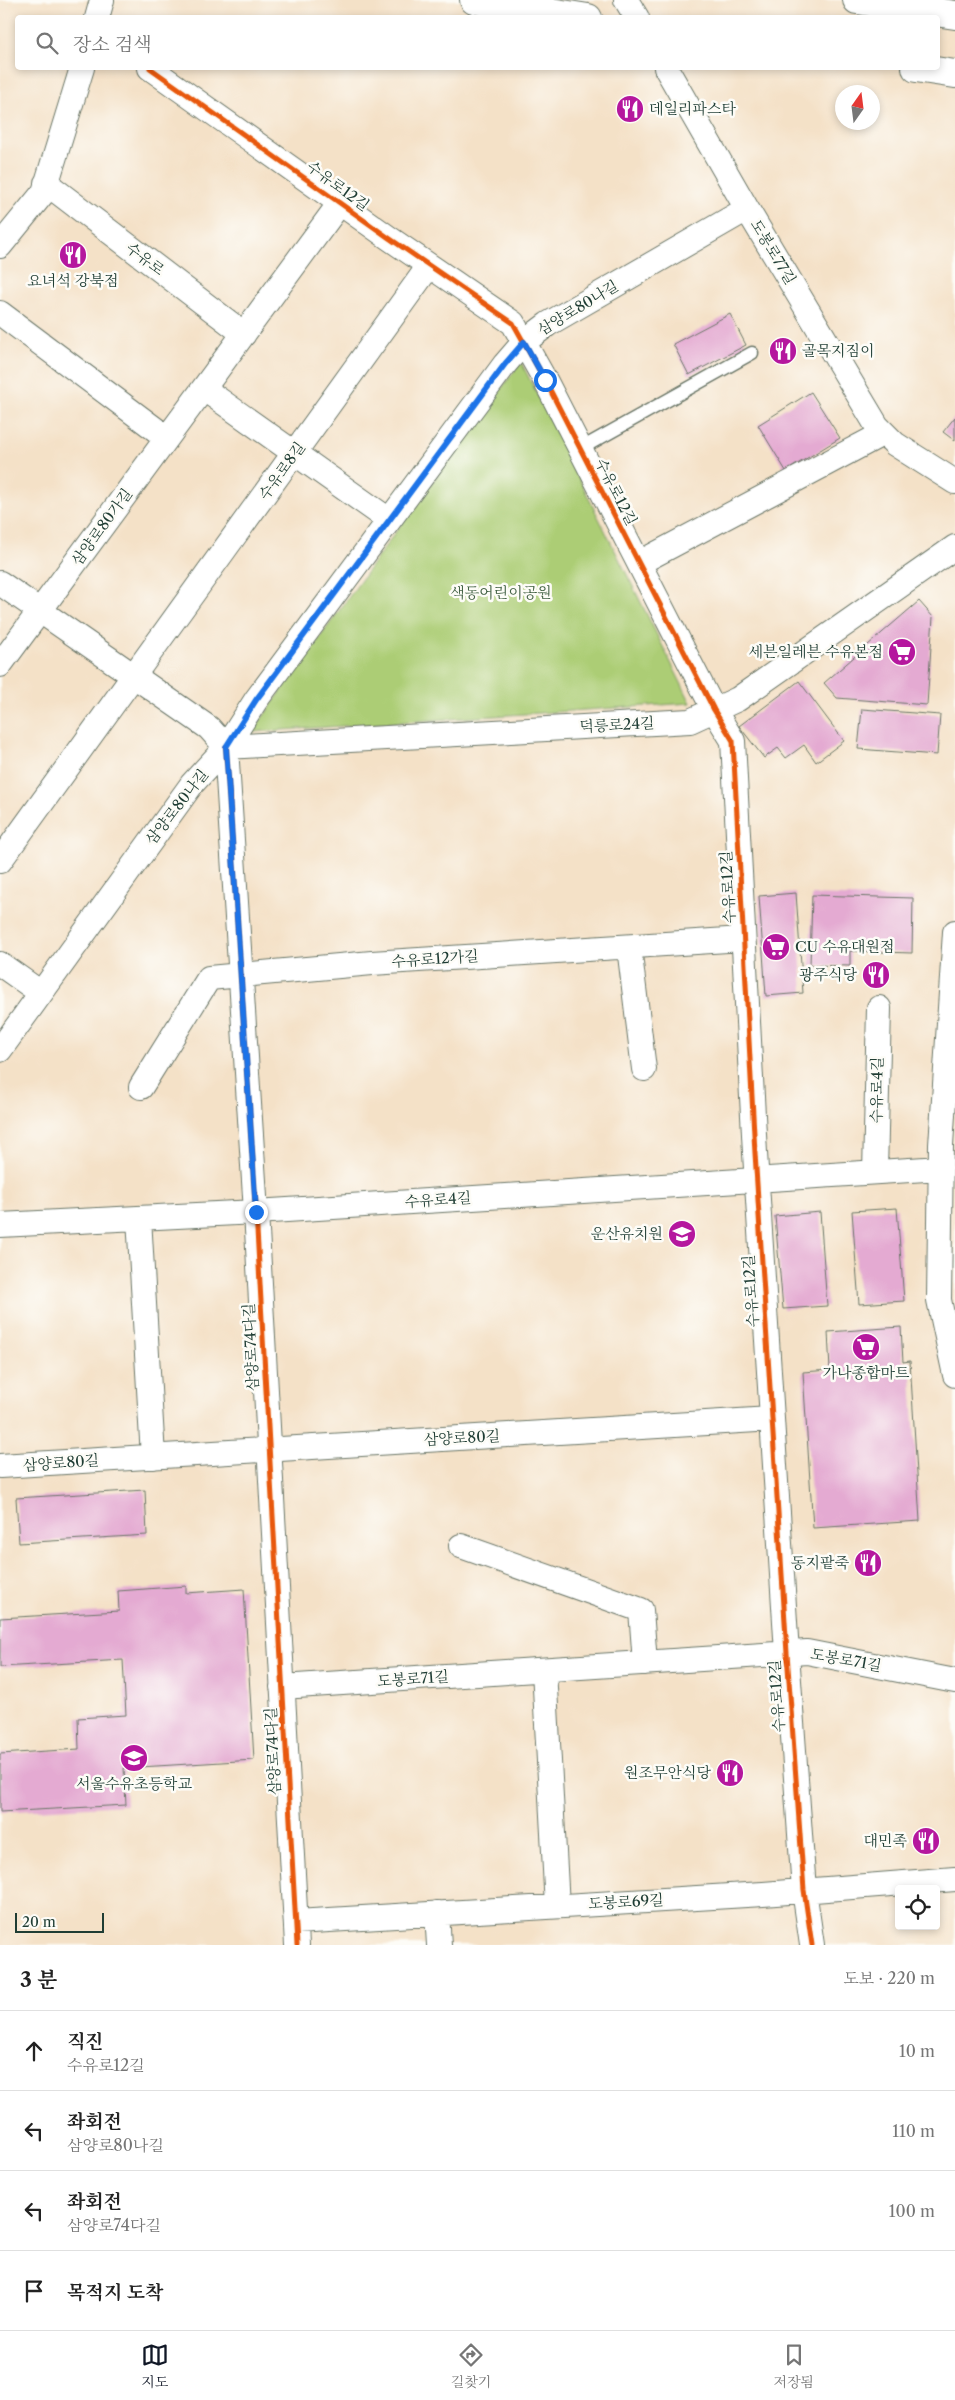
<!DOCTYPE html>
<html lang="ko">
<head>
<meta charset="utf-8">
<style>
	:root { --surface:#fff; --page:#f2f2f2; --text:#222; --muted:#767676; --line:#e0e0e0; --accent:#111827 }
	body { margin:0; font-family:"Libre Caslon Text","Noto Serif KR",serif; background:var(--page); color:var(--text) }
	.controls { position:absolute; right:15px; bottom:15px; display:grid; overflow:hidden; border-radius:5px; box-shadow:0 2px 8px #0003 }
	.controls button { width:45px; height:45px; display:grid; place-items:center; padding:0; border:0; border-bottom:1px solid var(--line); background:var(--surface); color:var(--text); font:25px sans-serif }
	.compass { position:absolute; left:835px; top:85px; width:45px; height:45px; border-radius:50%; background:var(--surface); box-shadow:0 2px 8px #0003; rotate:14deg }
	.scale { position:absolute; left:15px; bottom:12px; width:89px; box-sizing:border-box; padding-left:5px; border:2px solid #1f3d34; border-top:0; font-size:14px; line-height:18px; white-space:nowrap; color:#1f3d34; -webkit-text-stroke:4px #fdfcf7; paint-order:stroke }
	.stop { position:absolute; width:15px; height:15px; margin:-11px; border:4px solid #1a73e8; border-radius:50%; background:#fff }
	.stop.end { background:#1a73e8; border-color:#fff; box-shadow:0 1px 5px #0008 }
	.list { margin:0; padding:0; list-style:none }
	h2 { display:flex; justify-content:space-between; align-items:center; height:65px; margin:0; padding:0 20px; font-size:21px }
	h2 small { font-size:16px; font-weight:400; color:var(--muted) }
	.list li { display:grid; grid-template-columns:32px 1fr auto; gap:15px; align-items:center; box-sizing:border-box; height:80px; padding:0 20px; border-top:1px solid var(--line) }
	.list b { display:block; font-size:19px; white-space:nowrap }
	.list p { margin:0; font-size:16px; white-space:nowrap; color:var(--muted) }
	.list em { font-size:16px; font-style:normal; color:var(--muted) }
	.icon { flex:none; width:28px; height:28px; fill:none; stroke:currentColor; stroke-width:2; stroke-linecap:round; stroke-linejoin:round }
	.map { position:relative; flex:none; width:955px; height:1945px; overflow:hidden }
	.search { position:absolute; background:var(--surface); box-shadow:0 2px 8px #0003; left:15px; right:15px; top:15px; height:55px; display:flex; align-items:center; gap:12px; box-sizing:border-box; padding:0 18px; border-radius:5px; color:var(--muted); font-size:19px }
	.sheet { height:385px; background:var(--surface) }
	nav { display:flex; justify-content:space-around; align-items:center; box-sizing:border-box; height:70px; border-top:1px solid var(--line); background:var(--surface); font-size:14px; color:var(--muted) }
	nav a { display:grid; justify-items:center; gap:2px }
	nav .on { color:var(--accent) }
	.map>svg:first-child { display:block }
</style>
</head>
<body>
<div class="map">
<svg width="955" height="1945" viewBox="0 0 955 1945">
	<rect width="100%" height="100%" fill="#fdfcf7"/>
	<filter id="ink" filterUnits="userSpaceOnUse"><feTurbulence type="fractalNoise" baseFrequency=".02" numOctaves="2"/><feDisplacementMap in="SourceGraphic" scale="10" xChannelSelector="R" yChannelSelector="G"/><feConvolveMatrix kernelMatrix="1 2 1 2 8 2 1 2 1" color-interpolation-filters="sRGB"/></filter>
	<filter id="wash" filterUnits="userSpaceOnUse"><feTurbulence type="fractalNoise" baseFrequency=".0096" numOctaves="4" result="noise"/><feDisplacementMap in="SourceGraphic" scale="20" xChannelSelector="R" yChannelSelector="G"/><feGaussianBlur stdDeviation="1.12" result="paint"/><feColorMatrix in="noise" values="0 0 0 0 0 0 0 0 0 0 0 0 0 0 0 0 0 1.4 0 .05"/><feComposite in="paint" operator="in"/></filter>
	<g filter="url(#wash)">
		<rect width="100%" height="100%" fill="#f4e1c7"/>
		<path fill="#accd75" stroke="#668554" d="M521,362L691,703L252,732L410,512Z"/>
		<g id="blocks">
			<path fill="#e4aad2" d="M730,314L746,345L689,375L673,344Z
				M811,392L840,438L786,471L758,425Z
				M955,417V441L943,432Z
				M919,601L933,617L927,705L837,698L824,683Z
				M799,681L844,741L816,762L804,745L786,758L778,748L764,758L739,726Z
				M862,709L940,715L937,755L858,749Z
				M796,893L803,993L766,996L759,896Z
				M812,895L913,898L912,953L850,951V966L810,965Z
				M897,1208L904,1301L859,1304L852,1211Z
				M820,1212L827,1306L783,1309L775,1216Z
				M901,1327L903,1362L910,1361L920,1521L813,1528L803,1372L830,1370L828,1332Z
				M145,1490L147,1535L19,1543L16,1498Z
				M186,1586V1593L244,1589L254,1760L124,1768L126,1805L0,1812V1754L79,1749L78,1718L126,1715L123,1660L0,1667V1618L119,1611L118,1591Z"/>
		</g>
	</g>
	<g filter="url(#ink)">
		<use href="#blocks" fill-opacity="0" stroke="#6a7667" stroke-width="1"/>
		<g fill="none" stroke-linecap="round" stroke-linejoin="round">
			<defs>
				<path id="service" d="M580,449L752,353"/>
				<path id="minor" d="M626,0L637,18
					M97,18L102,0
					M150,68L389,238L513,323L545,380L714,710L733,741L755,1153L787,1653L804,1890L812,1945
					M666,68L747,209L877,426L895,444L955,482
					M46,183L244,334
					M0,246L44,192L82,68
					M0,313L167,438
					M204,389L389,520
					M639,563L884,433
					M0,583L209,728L226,747
					M0,665L340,203
					M226,747L256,1212L297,1945
					M226,747L690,721L738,699L955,547
					M0,861L429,266
					M955,932L941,1145L939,1300L955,1375
					M629,947L644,1069
					M0,964L41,993
					M0,1050L192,784L226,747L256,700L505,364L524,342L548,324L747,209
					M141,1087L209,978L372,963L743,939
					M875,1172L879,1008
					M139,1218L153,1457
					M0,1225L256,1212L941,1168
					M0,1466L772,1419
					M461,1546L641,1610L645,1663
					M544,1670L557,1906
					M282,1687L807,1652L955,1681
					M437,1913L439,1945
					M296,1922L763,1894L955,1879"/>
				<path id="secondary" d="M474,0L588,18
					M857,0L955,15
					M916,68L955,74"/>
			</defs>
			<use href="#service" stroke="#6a7667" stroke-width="15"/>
			<use href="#minor" stroke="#6a7667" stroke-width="26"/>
			<use href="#secondary" stroke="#6a7667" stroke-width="30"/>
			<use href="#service" stroke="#fff" stroke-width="12"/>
			<use href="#minor" stroke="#fff" stroke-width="24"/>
			<use href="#secondary" stroke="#fff" stroke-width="28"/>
			<defs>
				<path id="cycleway" d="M150,68L389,238L513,323L545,380L714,710L733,741L755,1153L787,1653L804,1890L812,1945
					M226,747L256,1212L297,1945"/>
			</defs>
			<use href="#cycleway" stroke="#fdfcf7" stroke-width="8"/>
			<use href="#cycleway" stroke="#e8590c" stroke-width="5"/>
		</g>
	</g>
	<g fill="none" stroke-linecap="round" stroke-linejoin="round" filter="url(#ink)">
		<path stroke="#1a73e8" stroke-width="6" d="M256,1212L226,747L256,700L505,364L524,342L545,380"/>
	</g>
	<defs>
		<symbol id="restaurant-disc" viewBox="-11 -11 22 22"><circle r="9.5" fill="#b5179e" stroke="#fdfcf7"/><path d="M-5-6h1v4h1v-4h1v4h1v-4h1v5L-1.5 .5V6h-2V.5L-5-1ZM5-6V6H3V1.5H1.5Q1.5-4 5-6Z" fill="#fff"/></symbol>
		<symbol id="supermarket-disc" viewBox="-11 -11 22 22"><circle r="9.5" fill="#b5179e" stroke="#fdfcf7"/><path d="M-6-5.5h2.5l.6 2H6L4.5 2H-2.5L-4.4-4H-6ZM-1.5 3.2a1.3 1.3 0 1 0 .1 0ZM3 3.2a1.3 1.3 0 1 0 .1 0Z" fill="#fff"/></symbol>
		<symbol id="school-disc" viewBox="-11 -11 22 22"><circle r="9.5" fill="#b5179e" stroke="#fdfcf7"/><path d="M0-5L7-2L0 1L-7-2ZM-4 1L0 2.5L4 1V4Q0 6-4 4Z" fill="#fff"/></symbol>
	</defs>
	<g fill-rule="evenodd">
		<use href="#restaurant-disc" x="614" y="93" width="32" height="32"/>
		<use href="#restaurant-disc" x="57" y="239" width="32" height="32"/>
		<use href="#restaurant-disc" x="767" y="335" width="32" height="32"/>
		<use href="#supermarket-disc" x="886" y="636" width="32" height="32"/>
		<use href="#supermarket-disc" x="760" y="931" width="32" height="32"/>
		<use href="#restaurant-disc" x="860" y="959" width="32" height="32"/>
		<use href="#school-disc" x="666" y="1218" width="32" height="32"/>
		<use href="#supermarket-disc" x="850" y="1331" width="32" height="32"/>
		<use href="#restaurant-disc" x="852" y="1547" width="32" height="32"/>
		<use href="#school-disc" x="118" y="1742" width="32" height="32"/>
		<use href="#restaurant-disc" x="714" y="1757" width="32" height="32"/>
		<use href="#restaurant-disc" x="910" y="1825" width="32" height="32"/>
	</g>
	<g text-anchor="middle" stroke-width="5" stroke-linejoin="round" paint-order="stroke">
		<g font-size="15" fill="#1f3d34" stroke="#fdfcf7" text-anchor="end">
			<text x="649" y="114" text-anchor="start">데일리파스타</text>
			<text x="73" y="286" text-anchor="middle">요녀석 강북점</text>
			<text x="802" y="356" text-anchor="start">골목지짐이</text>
			<text x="883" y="657">세븐일레븐 수유본점</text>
			<text x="795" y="952" text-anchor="start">CU 수유대원점</text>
			<text x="857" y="980">광주식당</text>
			<text x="663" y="1239">운산유치원</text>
			<text x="866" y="1378" text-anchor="middle">가나종합마트</text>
			<text x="849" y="1568">동지팥죽</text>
			<text x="711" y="1778">원조무안식당</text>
			<text x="134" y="1789" text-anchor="middle">서울수유초등학교</text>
			<text x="907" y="1846">대민족</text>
		</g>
		<g font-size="15" fill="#1f3d34" stroke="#fdfcf7">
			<text transform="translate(338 186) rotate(36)" y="5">수유로12길</text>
			<text transform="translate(773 252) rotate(59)" y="5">도봉로77길</text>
			<text transform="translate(145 259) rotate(37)" y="5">수유로</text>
			<text transform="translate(578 308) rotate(-31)" y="5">삼양로80나길</text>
			<text transform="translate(282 471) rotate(-54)" y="5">수유로8길</text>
			<text transform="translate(616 492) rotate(63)" y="5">수유로12길</text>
			<text transform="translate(102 527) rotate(-54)" y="5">삼양로80가길</text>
			<text transform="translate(617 725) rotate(-3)" y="5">덕릉로24길</text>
			<text transform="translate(177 807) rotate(-52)" y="5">삼양로80나길</text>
			<text transform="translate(728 887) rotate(-93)" y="5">수유로12길</text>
			<text transform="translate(435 959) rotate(-4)" y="5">수유로12가길</text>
			<text transform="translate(877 1090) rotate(-89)" y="5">수유로4길</text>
			<text transform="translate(438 1200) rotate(-4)" y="5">수유로4길</text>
			<text transform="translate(751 1291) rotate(-94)" y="5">수유로12길</text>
			<text transform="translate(251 1347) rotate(-93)" y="5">삼양로74다길</text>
			<text transform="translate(462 1438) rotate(-3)" y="5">삼양로80길</text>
			<text transform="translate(61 1463) rotate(-4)" y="5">삼양로80길</text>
			<text transform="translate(846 1660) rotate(10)" y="5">도봉로71길</text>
			<text transform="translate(413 1679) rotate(-4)" y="5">도봉로71길</text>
			<text transform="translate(777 1696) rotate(-94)" y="5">수유로12길</text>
			<text transform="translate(273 1751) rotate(-93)" y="5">삼양로74다길</text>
			<text transform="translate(626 1902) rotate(-3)" y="5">도봉로69길</text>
		</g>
		<g font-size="15" fill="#426144" stroke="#fdfcf7">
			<text x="501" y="598">색동어린이공원</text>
		</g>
	</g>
</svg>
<div class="controls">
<button><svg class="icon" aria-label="locate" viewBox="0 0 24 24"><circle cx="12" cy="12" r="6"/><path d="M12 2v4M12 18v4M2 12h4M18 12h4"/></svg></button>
</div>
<svg class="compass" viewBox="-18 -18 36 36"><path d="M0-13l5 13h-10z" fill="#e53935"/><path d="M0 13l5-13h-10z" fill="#767676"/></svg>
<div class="scale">20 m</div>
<div class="stop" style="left:545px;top:380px"></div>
<div class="stop end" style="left:256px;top:1212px"></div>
<div class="search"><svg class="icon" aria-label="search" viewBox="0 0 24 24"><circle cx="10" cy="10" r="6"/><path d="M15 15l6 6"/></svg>장소 검색</div>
</div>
<section class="sheet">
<h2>3 분<small>도보 · 220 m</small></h2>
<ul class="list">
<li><svg class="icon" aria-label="ahead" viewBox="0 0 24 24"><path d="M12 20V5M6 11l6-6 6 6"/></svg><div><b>직진</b><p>수유로12길</p></div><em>10 m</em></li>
<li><svg class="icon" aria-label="left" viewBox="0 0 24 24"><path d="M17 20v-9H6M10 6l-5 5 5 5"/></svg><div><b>좌회전</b><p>삼양로80나길</p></div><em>110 m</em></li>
<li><svg class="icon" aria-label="left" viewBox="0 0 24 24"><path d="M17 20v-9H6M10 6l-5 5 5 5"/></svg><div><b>좌회전</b><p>삼양로74다길</p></div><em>100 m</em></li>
<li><svg class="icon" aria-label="arrive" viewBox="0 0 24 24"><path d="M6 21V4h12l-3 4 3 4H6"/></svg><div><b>목적지 도착</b></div></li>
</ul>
</section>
<nav>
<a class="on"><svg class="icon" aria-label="map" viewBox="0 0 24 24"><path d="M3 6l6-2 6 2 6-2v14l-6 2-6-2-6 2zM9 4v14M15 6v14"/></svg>지도</a>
<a><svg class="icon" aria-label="directions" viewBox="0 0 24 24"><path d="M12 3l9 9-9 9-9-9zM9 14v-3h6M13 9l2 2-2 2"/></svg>길찾기</a>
<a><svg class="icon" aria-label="saved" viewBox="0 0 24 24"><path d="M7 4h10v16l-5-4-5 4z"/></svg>저장됨</a>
</nav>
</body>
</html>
